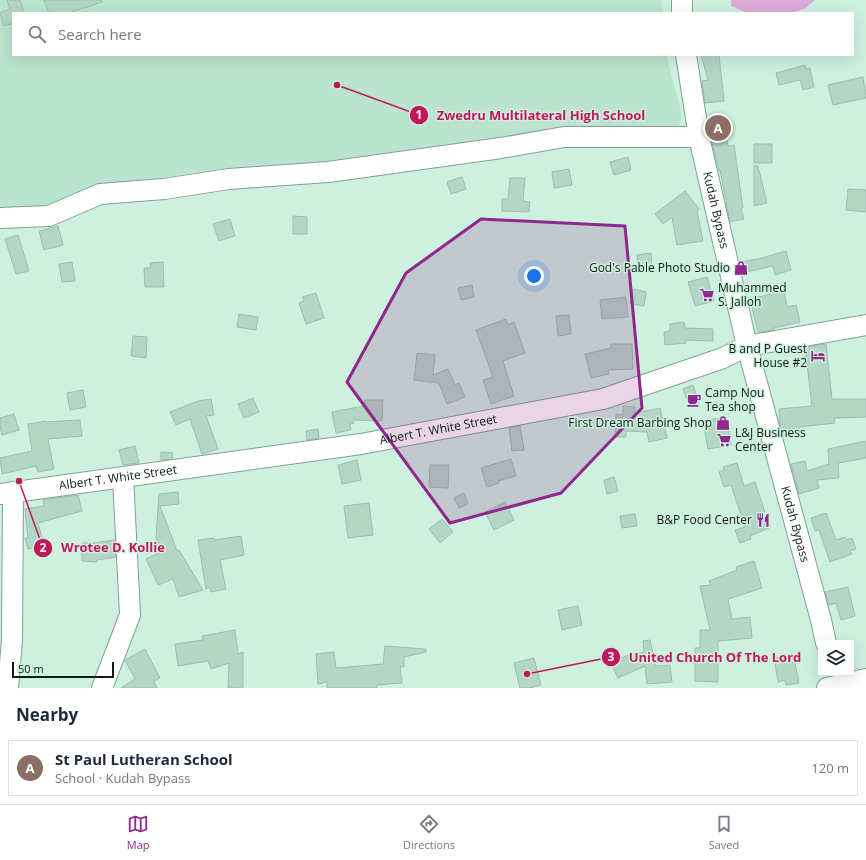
<!DOCTYPE html>
<html lang="en">
<head>
<meta charset="utf-8">
<style>
	:root { --surface:#fff; --page:#f6f6f7; --text:#1f2937; --muted:#747a83; --line:#e0e1e3; --accent:#8f278c }
	body { margin:0; font-family:"Open Sans",sans-serif; background:var(--page); color:var(--text) }
	.controls { position:absolute; right:12px; bottom:12px; display:grid; overflow:hidden; border-radius:0px; box-shadow:0 4px 16px #0002 }
	.controls button { width:36px; height:36px; display:grid; place-items:center; padding:0; border:0; border-bottom:1px solid var(--line); background:var(--surface); color:var(--text); font:20px sans-serif }
	.scale { position:absolute; left:12px; bottom:10px; width:102px; box-sizing:border-box; padding-left:4px; border:2px solid #0e1b16; border-top:0; font-size:11px; line-height:14px; white-space:nowrap; color:#0e1b16; -webkit-text-stroke:3px #cdf0df; paint-order:stroke }
	.you { position:absolute; left:534px; top:276px; width:14px; height:14px; margin:-10px; border:3px solid #fff; border-radius:50%; background:#1a73e8; box-shadow:0 0 0 6px #1a73e833 }
	.badge { display:grid; place-items:center; width:26px; height:26px; border-radius:50%; background:var(--accent); color:#fff; font-size:13px; font-weight:700 }
	.pin { position:absolute; translate:-50% -50%; border:2px solid #fff; box-shadow:0 1px 4px #0006 }
	.list { margin:0; padding:0; list-style:none }
	h2 { display:flex; justify-content:space-between; align-items:center; height:52px; margin:0; padding:0 16px; font-size:17px }
	h2 small { font-size:13px; font-weight:400; color:var(--muted) }
	.list li { display:grid; grid-template-columns:26px 1fr auto; gap:12px; align-items:center; box-sizing:border-box; height:56px; margin:0 8px 8px; padding:0 8px; border:1px solid var(--line); border-radius:0px }
	.list b { display:block; font-size:15px; white-space:nowrap }
	.list p { margin:0; font-size:13px; white-space:nowrap; color:var(--muted) }
	.list em { font-size:13px; font-style:normal; color:var(--muted) }
	.icon { flex:none; width:22px; height:22px; fill:none; stroke:currentColor; stroke-width:2; stroke-linecap:round; stroke-linejoin:round }
	.map { position:relative; flex:none; width:866px; height:688px; overflow:hidden }
	.search { position:absolute; background:var(--surface); box-shadow:0 4px 16px #0002; left:12px; right:12px; top:12px; height:44px; display:flex; align-items:center; gap:10px; box-sizing:border-box; padding:0 14px; border-radius:0px; color:var(--muted); font-size:15px }
	.sheet { height:116px; background:var(--surface) }
	nav { display:flex; justify-content:space-around; align-items:center; box-sizing:border-box; height:56px; border-top:1px solid var(--line); background:var(--surface); font-size:11px; color:var(--muted) }
	nav a { display:grid; justify-items:center; gap:2px }
	nav .on { color:var(--accent) }
	.map>svg:first-child { display:block }
</style>
</head>
<body>
<div class="map">
<svg width="866" height="688" viewBox="0 0 866 688">
	<rect width="100%" height="100%" fill="#cdf0df"/>
	<path fill="#bae4cf" d="M0,0H661L663,13H13V55H666L682,115L678,129L501,137L475,143L0,214Z"/>
	<path fill="#deaad9" d="M731,0H815L806,8L792,13H748L731,6Z"/>
	<path fill="#b3d6c5" stroke="#9cbeae" d="M7,0H20L24,13H13V23L4,26L0,13L10,9Z
		M44,0H102V2L69,13H49Z
		M701,55H719L724,101L705,103L702,81L708,80Z
		M805,65L806,69L810,68L814,87L803,90L800,80L779,85L776,73Z
		M863,77L866,98L833,105L828,85Z
		M724,121L728,146L734,145L743,208H741L744,219L730,222L720,170L719,171L711,138H713L711,123Z
		M754,144H772V163H754Z
		M628,157L631,170L614,175L610,162Z
		M754,166H758L767,203L754,206Z
		M569,169L572,185L554,188L552,172Z
		M462,177L466,189L451,194L447,182Z
		M510,178H525L523,201L530,202L529,212L502,211V199H508Z
		M848,189L866,190V212L846,210Z
		M685,191L699,209L697,211L703,241L677,245L672,217L663,224L655,214Z
		M293,216L307,217V234H293Z
		M230,219L235,236L219,241L213,224Z
		M58,226L63,245L44,250L39,231Z
		M18,235L29,271L16,274L5,239Z
		M786,251L791,270L775,275L773,266L742,273L740,263L755,259V260Z
		M651,253L652,268L638,270L637,255Z
		M72,262L75,281L62,282L59,264Z
		M163,262L164,287H145L144,268H151L150,263Z
		M707,277L714,301L695,306L688,282Z
		M472,285L474,297L461,300L458,288Z
		M633,289L646,292L644,306L630,304Z
		M784,290L787,307L796,305L800,322L774,328V330L758,332L750,299L771,294V292Z
		M316,293L324,318L306,324L299,303L304,301L302,297Z
		M626,297L628,317L602,319L600,300Z
		M239,314L258,317L256,330L237,327Z
		M569,315L571,334L558,336L556,316Z
		M506,319L508,325L514,322L525,353L503,361L514,396L491,404L483,380L493,377L476,330Z
		M684,322L685,328L713,329V341L685,340L686,343L665,345L664,332L670,331V324Z
		M133,336L147,337L146,358L131,356Z
		M611,344H632L633,369L608,370L609,374L591,378L585,354L611,348Z
		M826,344L832,399H866V417L834,418L835,423L799,427L800,432L783,435L780,426L779,409L812,406L805,347Z
		M417,353L435,355L433,375L448,369L455,385L459,383L465,397L447,404L439,383L414,380Z
		M693,385L699,403L689,406L683,389Z
		M83,390L86,407L70,410L67,393Z
		M253,398L259,412L244,418L238,404Z
		M211,399L214,415L206,416L218,449L202,454L190,419L176,425L170,412L198,401Z
		M365,400H383L382,421L353,420L354,423L350,424L351,430L336,433L332,412L364,406Z
		M623,406L635,407V413L660,408L667,438L649,442L647,432L626,431V437H615L616,414L623,415Z
		M14,414L19,430L2,435L0,426V418Z
		M726,417L731,445L708,449L703,421Z
		M80,420L82,436L48,439L54,469L38,472L36,466L2,474L0,458L32,451L28,424L46,421V422Z
		M520,426L524,450L512,451L509,428Z
		M318,429L319,438L307,440L306,431Z
		M866,441V458L838,463L839,478L817,480L819,488L799,494L791,464L805,461L807,471L829,464L828,449Z
		M135,446L139,463L123,465L119,450Z
		M161,452L173,453L172,459L161,460Z
		M511,459L516,476L498,481L499,483L487,487L481,468Z
		M357,460L361,480L342,484L338,465Z
		M737,463L744,486L755,482L765,512L763,513L769,528L750,536L751,539L740,543L735,530L745,527L731,485L724,487L719,472L724,470L723,467Z
		M430,465H449L448,488L429,487Z
		M614,477L618,491L607,494L604,480Z
		M178,492L179,504L160,506L177,551L179,550L203,590L179,597L173,579L158,585L146,559L161,552L156,537L159,494Z
		M464,493L468,504L459,508L454,498Z
		M78,495L82,511L38,523L44,545L28,549L25,538H28L25,509L44,506L43,500Z
		M505,502L514,520L494,530L485,512Z
		M369,503L373,535L348,538L344,506Z
		M826,513L836,540L845,537L847,540L852,538L856,549L850,551L852,554L830,562L819,530L815,531L811,518Z
		M635,514L637,526L622,528L620,516Z
		M442,519L453,532L440,543L429,529Z
		M241,536L244,555L220,560L226,589L211,592L210,587L206,589L198,540L214,538L215,540Z
		M115,540L116,557L97,560V562L82,561V543H94Z
		M754,561L762,588L728,599L732,619L750,617L752,638L718,641V682L695,681V648H700V630H710L700,586L711,585L709,581L737,570L736,567Z
		M848,587L855,616L841,620L836,603L829,605L825,592Z
		M578,606L582,625L562,630L558,610Z
		M235,630L238,654L243,652V688H228L229,663L211,669L208,661L178,666L175,644L203,640L202,636Z
		M650,640L656,666L670,665L672,682L647,684L645,666L618,678L611,663L626,656L644,652L643,641Z
		M385,646L426,649V652L404,657V667H400L402,683L377,685V688H327V682L318,684L316,654L334,652L336,668L383,664Z
		M145,649L160,678L154,681L157,688H121L135,679L125,660Z
		M793,654L799,683L786,685L785,680L778,682L774,658Z
		M534,658L541,685L530,688H520L514,663Z"/>
	<g fill="none" stroke-linecap="round" stroke-linejoin="round">
		<defs>
			<g id="minor">
				<path d="M682,0V13"/>
				<path id="s1" d="M686,55L699,137L747,346L821,620L826,643"/>
				<path d="M0,218L49,216L100,194L164,189L229,179L328,172L501,148L564,137H699"/>
				<path id="s2" d="M0,494L361,444L603,399L723,358L747,346L866,325"/>
				<path d="M8,688L12,640L13,492"/>
				<path d="M102,688L130,615L123,477"/>
				<path d="M827,688L866,679"/>
			</g>
		</defs>
		<use href="#minor" stroke="#81a293" stroke-width="22"/>
		<use href="#minor" stroke="#fff" stroke-width="20"/>
	</g>
	<path fill="#8f278c" fill-opacity="0.2" stroke="#8f278c" stroke-width="3" stroke-linejoin="round" d="M481,219L625,226L642,408L561,493L450,523L347,382L406,273Z"/>
	<defs>
		<symbol id="shop-bare" viewBox="-9 -9 18 18"><path d="M-5-2.5h2.3a2.7 3.5 0 0 1 5.4 0H5L5.5 6h-11ZM-1.5-2.5h3a1.5 2.3 0 0 0-3 0Z" fill="#8f278c" stroke="#cdf0df" stroke-width="2.5" paint-order="stroke"/></symbol>
		<symbol id="supermarket-bare" viewBox="-9 -9 18 18"><path d="M-6-5.5h2.5l.6 2H6L4.5 2H-2.5L-4.4-4H-6ZM-1.5 3.2a1.3 1.3 0 1 0 .1 0ZM3 3.2a1.3 1.3 0 1 0 .1 0Z" fill="#8f278c" stroke="#cdf0df" stroke-width="2.5" paint-order="stroke"/></symbol>
		<symbol id="hotel-bare" viewBox="-9 -9 18 18"><path d="M-6-4.5h1.5V1H6V5H4.5V3h-9V5H-6ZM-4 0a1.8 1.8 0 1 1 3.6 0ZM.5 0V-2.5h3Q6-2.5 6 0Z" fill="#8f278c" stroke="#cdf0df" stroke-width="2.5" paint-order="stroke"/></symbol>
		<symbol id="cafe-bare" viewBox="-9 -9 18 18"><path d="M-5.5-4.5H6V0H3Q3 3.5 0 3.5H-2.5Q-5.5 3.5-5.5 0ZM3-3.2v2h1.7v-2ZM-6 4.5H4V6H-6Z" fill="#8f278c" stroke="#cdf0df" stroke-width="2.5" paint-order="stroke"/></symbol>
		<symbol id="restaurant-bare" viewBox="-9 -9 18 18"><path d="M-5-6h1v4h1v-4h1v4h1v-4h1v5L-1.5 .5V6h-2V.5L-5-1ZM5-6V6H3V1.5H1.5Q1.5-4 5-6Z" fill="#8f278c" stroke="#cdf0df" stroke-width="2.5" paint-order="stroke"/></symbol>
	</defs>
	<g fill-rule="evenodd">
		<use href="#shop-bare" x="731" y="258" width="20" height="20"/>
		<use href="#supermarket-bare" x="697" y="285" width="20" height="20"/>
		<use href="#hotel-bare" x="808" y="346" width="20" height="20"/>
		<use href="#cafe-bare" x="684" y="390" width="20" height="20"/>
		<use href="#shop-bare" x="713" y="413" width="20" height="20"/>
		<use href="#supermarket-bare" x="714" y="430" width="20" height="20"/>
		<use href="#restaurant-bare" x="753" y="510" width="20" height="20"/>
	</g>
	<g text-anchor="middle" stroke-width="3" stroke-linejoin="round" paint-order="stroke">
		<g font-size="12" fill="#0e1b16" stroke="#cdf0df">
			<text dy="4" stroke="none"><textPath href="#s1" startOffset="158">Kudah Bypass</textPath></text>
			<text dy="4" stroke="none"><textPath href="#s2" startOffset="443">Albert T. White Street</textPath></text>
			<text dy="4" stroke="none"><textPath href="#s2" startOffset="119">Albert T. White Street</textPath></text>
			<text dy="4" stroke="none"><textPath href="#s1" startOffset="482">Kudah Bypass</textPath></text>
		</g>
		<g font-size="12" fill="#0e1b16" stroke="#cdf0df" text-anchor="end">
			<text x="730" y="272">God's Pable Photo Studio</text>
			<text x="718" y="292" text-anchor="start">Muhammed<tspan x="718" dy="14">S. Jalloh</tspan></text>
			<text x="807" y="353">B and P Guest<tspan x="807" dy="14">House #2</tspan></text>
			<text x="705" y="397" text-anchor="start">Camp Nou<tspan x="705" dy="14">Tea shop</tspan></text>
			<text x="712" y="427">First Dream Barbing Shop</text>
			<text x="735" y="437" text-anchor="start">L&amp;J Business<tspan x="735" dy="14">Center</tspan></text>
			<text x="752" y="524">B&amp;P Food Center</text>
		</g>
	</g>
	<path fill="none" stroke="#c2185b" stroke-width="1.5" d="M337 85L419 115M19 481L43 548M527 674L611 657"/>
	<g fill="#c2185b" stroke="#cdf0df" stroke-width="1.5">
		<circle cx="337" cy="85" r="4"/>
		<circle cx="19" cy="481" r="4"/>
		<circle cx="527" cy="674" r="4"/>
		<circle cx="419" cy="115" r="10"/>
		<circle cx="43" cy="548" r="10"/>
		<circle cx="611" cy="657" r="10"/>
	</g>
	<g font-size="12" text-anchor="middle" font-weight="bold" fill="#fff">
		<text x="419" y="119">1</text>
		<text x="43" y="552">2</text>
		<text x="611" y="661">3</text>
	</g>
	<g font-size="13" text-anchor="middle" font-weight="bold" fill="#c2185b" stroke="#cdf0df" stroke-width="3" stroke-linejoin="round" paint-order="stroke">
		<text x="541" y="120">Zwedru Multilateral High School</text>
		<text x="113" y="552">Wrotee D. Kollie</text>
		<text x="715" y="662">United Church Of The Lord</text>
	</g>
</svg>
<div class="controls">
<button><svg class="icon" aria-label="layers" viewBox="0 0 24 24"><path d="M12 4l9 5-9 5-9-5zM3 14l9 5 9-5"/></svg></button>
</div>
<div class="scale">50 m</div>
<div class="you"></div>
<div class="pin badge" style="left:718px;top:128px;background:#8d6e63">A</div>
<div class="search"><svg class="icon" aria-label="search" viewBox="0 0 24 24"><circle cx="10" cy="10" r="6"/><path d="M15 15l6 6"/></svg>Search here</div>
</div>
<section class="sheet">
<h2>Nearby<small></small></h2>
<ul class="list">
<li><span class="badge" style="background:#8d6e63">A</span><div><b>St Paul Lutheran School</b><p>School · Kudah Bypass</p></div><em>120 m</em></li>
</ul>
</section>
<nav>
<a class="on"><svg class="icon" aria-label="map" viewBox="0 0 24 24"><path d="M3 6l6-2 6 2 6-2v14l-6 2-6-2-6 2zM9 4v14M15 6v14"/></svg>Map</a>
<a><svg class="icon" aria-label="directions" viewBox="0 0 24 24"><path d="M12 3l9 9-9 9-9-9zM9 14v-3h6M13 9l2 2-2 2"/></svg>Directions</a>
<a><svg class="icon" aria-label="saved" viewBox="0 0 24 24"><path d="M7 4h10v16l-5-4-5 4z"/></svg>Saved</a>
</nav>
</body>
</html>
